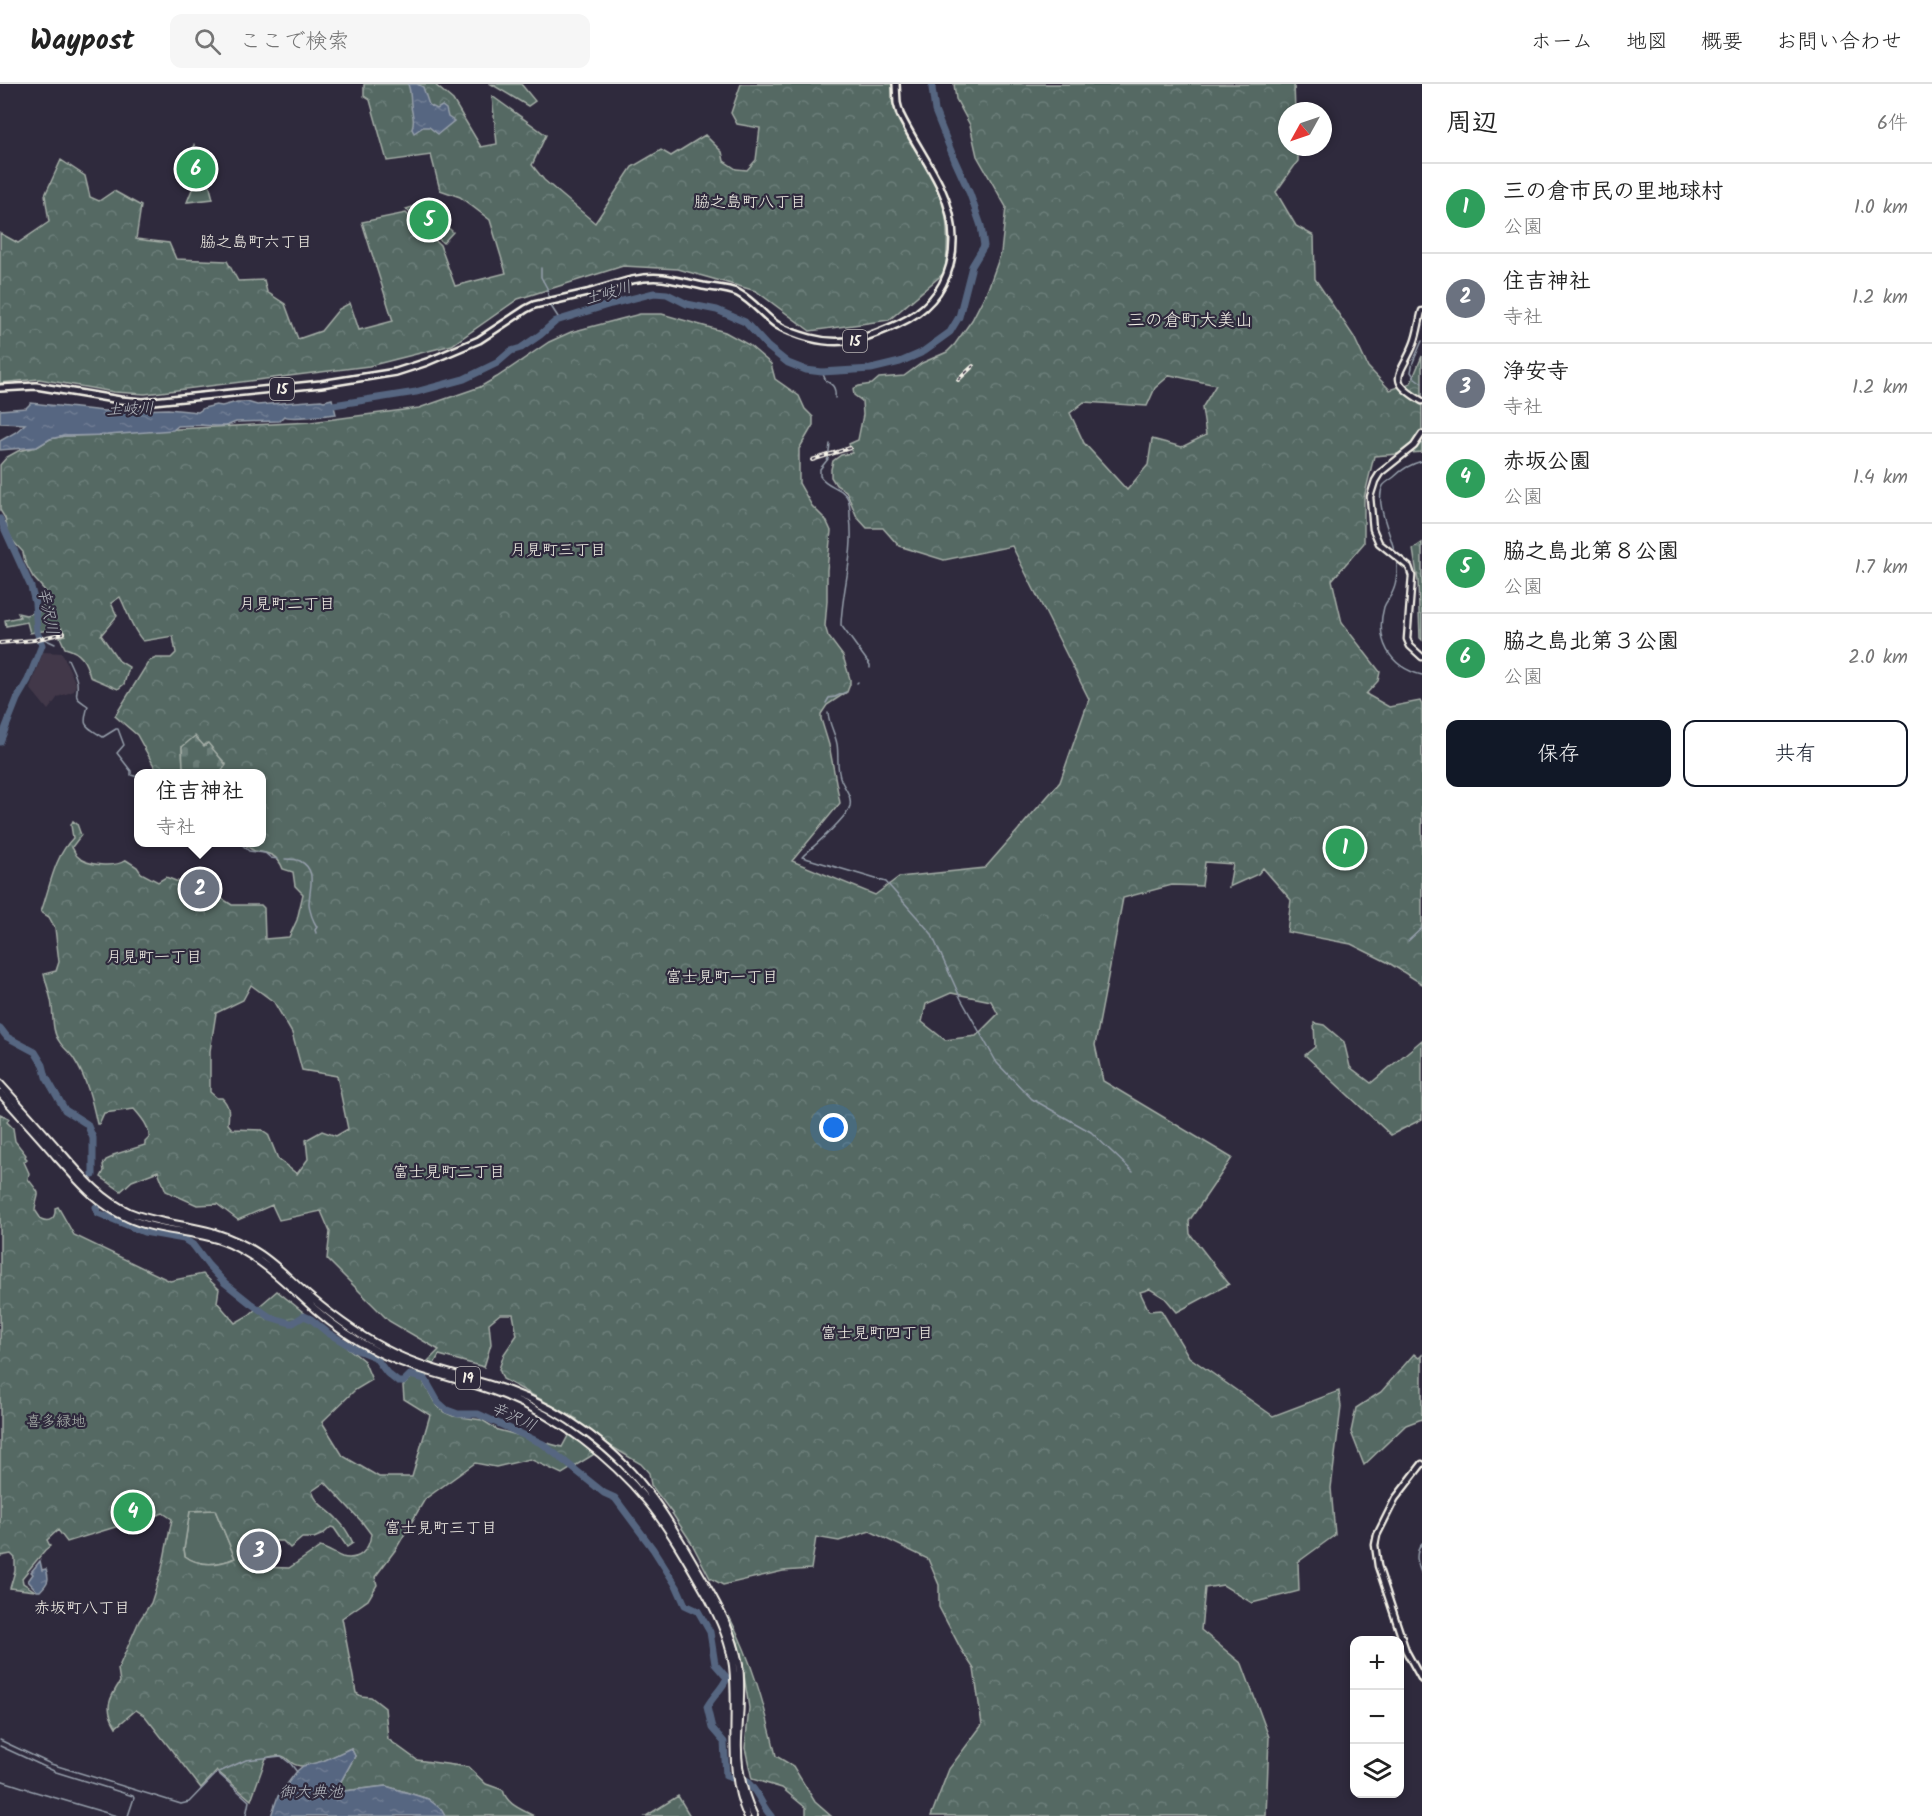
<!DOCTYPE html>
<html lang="ja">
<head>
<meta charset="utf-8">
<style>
	:root { --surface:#fff; --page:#f6f6f6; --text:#222; --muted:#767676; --line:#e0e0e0; --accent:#111827 }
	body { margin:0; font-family:Kalam,"Klee One",sans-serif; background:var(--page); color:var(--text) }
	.controls { position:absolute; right:18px; bottom:18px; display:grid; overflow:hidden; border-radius:12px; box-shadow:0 3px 9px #0003 }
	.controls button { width:54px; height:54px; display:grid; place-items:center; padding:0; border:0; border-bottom:2px solid var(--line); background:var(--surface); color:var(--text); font:30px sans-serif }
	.compass { position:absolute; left:1278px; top:18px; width:54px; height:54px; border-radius:50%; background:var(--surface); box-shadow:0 3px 9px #0003; rotate:230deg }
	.you { position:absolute; left:834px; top:1044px; width:21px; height:21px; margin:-15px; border:4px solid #fff; border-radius:50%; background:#1a73e8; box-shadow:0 0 0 9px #1a73e833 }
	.badge { display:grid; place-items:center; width:39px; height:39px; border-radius:50%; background:var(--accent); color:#fff; font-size:20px; font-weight:700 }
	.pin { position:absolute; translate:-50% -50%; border:3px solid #fff; box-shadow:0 2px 6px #0006 }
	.popup { position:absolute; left:134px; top:685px; width:132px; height:78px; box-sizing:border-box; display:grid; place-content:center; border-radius:12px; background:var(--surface); filter:drop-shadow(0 2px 4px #0005); font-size:20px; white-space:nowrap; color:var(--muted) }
	.popup b { font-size:22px; color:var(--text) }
	.popup::after { content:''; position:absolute; left:50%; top:100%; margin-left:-12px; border:12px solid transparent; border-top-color:var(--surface) }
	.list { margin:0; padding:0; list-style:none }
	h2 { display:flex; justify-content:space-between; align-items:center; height:78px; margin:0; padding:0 24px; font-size:26px }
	h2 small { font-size:20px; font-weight:400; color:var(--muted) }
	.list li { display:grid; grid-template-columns:39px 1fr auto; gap:18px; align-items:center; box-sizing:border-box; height:90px; padding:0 24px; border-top:2px solid var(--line) }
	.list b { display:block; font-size:22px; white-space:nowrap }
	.list p { margin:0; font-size:20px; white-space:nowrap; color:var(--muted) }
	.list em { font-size:20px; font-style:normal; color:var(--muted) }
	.actions { display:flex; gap:12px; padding:18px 24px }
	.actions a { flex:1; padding:14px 0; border:2px solid var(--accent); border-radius:12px; text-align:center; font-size:21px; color:var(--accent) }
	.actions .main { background:var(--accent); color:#fff }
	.icon { flex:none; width:33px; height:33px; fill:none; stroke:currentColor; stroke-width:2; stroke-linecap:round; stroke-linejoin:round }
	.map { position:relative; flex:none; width:1422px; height:1732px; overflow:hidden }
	header { display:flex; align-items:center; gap:36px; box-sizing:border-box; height:84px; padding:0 30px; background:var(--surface); border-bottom:2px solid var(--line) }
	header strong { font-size:28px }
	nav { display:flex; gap:33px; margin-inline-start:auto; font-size:21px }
	.search { width:420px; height:54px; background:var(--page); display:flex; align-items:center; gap:15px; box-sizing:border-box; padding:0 21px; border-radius:12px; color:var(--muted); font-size:22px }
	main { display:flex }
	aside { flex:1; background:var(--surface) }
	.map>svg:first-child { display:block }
</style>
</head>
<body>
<header>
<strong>Waypost</strong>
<div class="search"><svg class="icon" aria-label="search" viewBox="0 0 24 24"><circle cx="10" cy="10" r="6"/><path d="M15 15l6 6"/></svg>ここで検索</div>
<nav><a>ホーム</a><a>地図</a><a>概要</a><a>お問い合わせ</a></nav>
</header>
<main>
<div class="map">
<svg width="1422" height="1732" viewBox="0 0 1422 1732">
	<defs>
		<pattern id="forest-crowns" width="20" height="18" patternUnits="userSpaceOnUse" patternTransform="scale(1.5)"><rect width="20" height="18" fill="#546964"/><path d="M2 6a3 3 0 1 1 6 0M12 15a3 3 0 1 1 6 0" fill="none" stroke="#6d7f7a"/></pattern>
		<pattern id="cemetery-stones" width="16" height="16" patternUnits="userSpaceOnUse" patternTransform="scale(1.5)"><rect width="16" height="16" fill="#546964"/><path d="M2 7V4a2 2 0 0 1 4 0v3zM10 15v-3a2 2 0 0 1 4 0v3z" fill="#6d7f7a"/></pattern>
		<pattern id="water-ripples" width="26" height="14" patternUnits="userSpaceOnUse" patternTransform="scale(1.5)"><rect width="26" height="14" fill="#566681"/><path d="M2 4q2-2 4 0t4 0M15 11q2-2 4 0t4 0" fill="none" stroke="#6f7c93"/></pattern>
	</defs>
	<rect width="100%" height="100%" fill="#2f2a3d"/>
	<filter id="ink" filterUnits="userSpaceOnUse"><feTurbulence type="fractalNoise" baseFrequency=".0167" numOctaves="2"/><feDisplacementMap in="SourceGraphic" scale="12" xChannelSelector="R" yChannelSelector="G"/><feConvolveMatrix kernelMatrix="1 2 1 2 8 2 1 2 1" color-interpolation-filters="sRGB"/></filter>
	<g filter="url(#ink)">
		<path fill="#423848" d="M43,568L62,569L76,600L74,607L58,613L48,626L30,604Z"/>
		<path fill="#546964" stroke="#a4ada6" stroke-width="1.5" d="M491,0H521L535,17L528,22Z
			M194,61L199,77L203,76L213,115L187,118L195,98L184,92Z
			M422,120L453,148L443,159L406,125Z
			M144,1414L149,1434L122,1441L117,1422Z
			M215,1426L235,1474C220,1481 199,1483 185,1472L184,1465L190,1427Z"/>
		<path fill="url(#forest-crowns)" stroke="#a4ada6" stroke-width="1.5" fill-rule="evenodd" d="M364,0H434L453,16L481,63L497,60L492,12L546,51L532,81L544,96L595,139L632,83L661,66L671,72L705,51L722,68L724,77L736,85L747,86L756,76L760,44L737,40L731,29L741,0H893L892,16L895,27C910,54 938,94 944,123C949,145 948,165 945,188L889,236L810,247L756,207L678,185L623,182L518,215L452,261L369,282L145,310L114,308L39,295L0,299V149L18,159L49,138L45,111L61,76L85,92L90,113L99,117L114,107L141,122L136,155L169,159L176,175L227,177L238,197L264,196L267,208L285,220L298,255L321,247L339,225L350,219L359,246L393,237L362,138L406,129L440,161L455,202L506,189L490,136L460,113L440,106L431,71L387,77L370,16L364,12Z
			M954,0H1294L1295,27H1287V63H1298V77L1276,108L1296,142L1314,152L1315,195L1354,253L1368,283L1390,306L1411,299L1422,272V368L1374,372L1364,414V459L1332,496L1342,539L1380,588L1378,597L1366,610L1389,623L1420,617L1422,621V900L1389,879L1351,860L1287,848L1291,816L1263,784L1258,790L1229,803L1233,780L1205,778L1202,802L1172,801L1123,814L1095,961L1103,997L1232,1074L1189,1137L1190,1150L1229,1200L1177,1228L1165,1214L1150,1205L1140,1208L1149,1227L1161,1226L1189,1273L1273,1332L1339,1307L1341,1323L1331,1404L1335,1451L1298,1478L1299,1507L1252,1519L1223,1501L1205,1504L1201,1546L1242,1580L1269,1653L1266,1732H931L949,1685L982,1641L974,1585L961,1565L939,1523V1501L928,1475L870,1447L839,1457L816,1453L811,1485L783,1487L723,1501L710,1494L691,1458L672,1429L651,1401L649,1389L641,1380L609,1361L562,1390L530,1375L496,1383L475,1379L425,1415L396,1465L375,1493L377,1501L368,1516L342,1534L356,1609L361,1612L371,1613L385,1624L388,1655L417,1676L468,1683L486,1700L503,1706C507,1721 521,1725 534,1732H444L428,1715L386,1702L335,1708L355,1672L351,1664C338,1670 316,1683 301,1682C284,1681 292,1666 266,1674L251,1716L217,1687L201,1704L145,1632L136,1626L116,1643C104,1624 109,1615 120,1598L118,1585L139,1537L151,1519L162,1485L172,1435L163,1429L149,1434L144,1414L117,1422L122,1441L67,1458L58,1446L47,1456L50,1462L45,1466L22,1494L23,1499L35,1507L10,1504L15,1487V1474L11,1470L0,1472V1030L9,1034L7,1038L13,1044L15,1057L26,1071L25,1073L27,1075L24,1078L29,1089L28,1095C44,1115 37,1106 35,1126L41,1135C50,1139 56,1134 55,1124L58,1123L74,1151L170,1197L203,1190L219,1205L217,1218L235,1239L249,1231L277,1207L364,1277L372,1296L355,1306L322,1338L343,1372L379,1393H412L430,1331L404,1315L403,1302L439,1266L389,1237L327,1175L330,1148L321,1127L279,1136L272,1121L238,1136L217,1120L197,1121L166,1107L158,1087L132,1097L121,1107L101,1093L104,1087L103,1081L106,1076L113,1073V1071L145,1061V1058L149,1054C150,1043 141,1033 134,1025L104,1029L99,1040H97C92,1017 87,995 74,975C70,968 63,964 59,957C51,946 54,929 51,916C49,907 46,899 44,890L56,887L59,878L55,844L49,833L41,828C50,803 54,773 73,754L71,741L73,737L77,740L81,751L72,763C73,765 76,771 77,772C86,782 115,784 126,776L137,783L141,789L158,798L166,793L176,797L189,798L202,802L232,821H261L264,824L265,855L289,853L297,836L303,810L295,802L293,788L283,785C278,771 269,769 255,767C251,766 247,762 243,759L262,758V690L220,689L226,680L207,659L204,662L182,663L183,682L188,689L183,688L158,689L137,651L115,632L149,577L156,574H171L176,569L173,552L143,557C131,544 128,528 120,513L111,519L117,532L101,551L119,577L129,583L124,600L118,605L90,593C86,577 81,568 65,564L60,553L65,551L62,544L30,549L27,538L6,542L5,536L20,533L18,529L26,531L40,527L48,510L33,493L25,478L23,468L13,457L8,448L5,434L0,426V381L7,373L18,367L37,363L50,355L64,352L107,351L158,346L311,338L419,324L480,303L497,293L549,258L571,248L640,230H662L725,248L749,261L771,280L775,295L799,312L805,325L813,333V341L799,365V399L812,422L826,436L831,447L827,486V517L825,542L828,552L843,572L850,595V600L847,608L827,621L821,630V635L829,661L840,719L792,777L875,811L899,793L985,784L1060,698L1089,615L1012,462L944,476L899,462L883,444H867L857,433L846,407L836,401L831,393V385L833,377L841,371L852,369L849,360L858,356L863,331L862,317L854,311L853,305L859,302L872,300L879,294L904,292L922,279L947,268L955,260L972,236L988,205L1001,169L1006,123L977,72L970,41L956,15ZM1170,291L1216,301L1202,324L1206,351L1182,363L1152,355L1148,381L1127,406L1084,359L1070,329L1084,318L1147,322L1155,304ZM251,901L274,918L292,949L302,986L337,992L348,1045L336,1052L322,1047L306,1056L308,1075L297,1090L278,1075L268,1050L262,1046L232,1045L228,1040C229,1029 230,1022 222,1014H217L210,1008V967L216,929L243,916ZM951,909L991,917L998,930L976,952L945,956L922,938L926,920ZM500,1230H513L517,1251L504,1270L499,1285L503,1295L577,1335L562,1363L498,1346L482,1336L453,1332L444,1328L436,1321L424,1299L439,1271L484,1283L491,1260L489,1239ZM325,1398L362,1438L371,1450C369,1467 359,1477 342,1473C334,1470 328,1465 320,1463L289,1484L259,1483L256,1476L255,1464L276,1457H283L290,1464L302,1454H314L323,1450L331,1443L334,1444L347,1463L353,1459C349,1450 344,1442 337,1435C327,1424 317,1422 312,1407ZM215,1426L235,1474C220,1481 199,1483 185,1472L184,1465L190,1427Z
			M1422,459V556L1420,554L1418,497L1413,465Z
			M1314,939L1324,941L1344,958L1350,983L1371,999L1422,956V1035L1391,1051L1305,971L1315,963Z
			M1414,1270L1419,1274L1422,1271V1335L1406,1341L1364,1381L1351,1348L1356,1324L1381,1308Z
			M729,1532C752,1577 765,1622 776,1672L793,1682L815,1718L831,1732H806V1724L782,1704L752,1695L745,1664L749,1624L742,1578Z
			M678,1712L690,1732H646Z"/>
		<path fill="url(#cemetery-stones)" stroke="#a4ada6" stroke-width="1.5" d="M195,652L204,662L208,659L226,681L220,689H188L183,682L182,663Z"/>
		<path fill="url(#water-ripples)" stroke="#959eaa" stroke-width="1.5" d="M408,0H417L423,3L429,21L437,25L442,22L446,25L448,33L454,37L438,50L429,43H423L414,49L412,45C416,33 411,31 411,20C410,12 411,8 408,0Z
			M332,315L336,330C326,331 290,336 284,332L279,337L236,338L226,342H215L199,341L178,342L173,346L107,351L64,352L50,355L37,363L0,366V357L16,348L25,340L0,339V326L26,324L31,319L104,327L168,325L198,328L204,324L216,321L222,322L237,318H247L257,321L321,316L324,317Z
			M40,1477L42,1486L46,1485C50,1496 48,1499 40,1507H37L28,1497L33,1490L31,1488Z
			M351,1664L355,1672L335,1708L386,1702L428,1715L441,1725L445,1732H271L278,1712L297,1687L303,1682L323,1677Z"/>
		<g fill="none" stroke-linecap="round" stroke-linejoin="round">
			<path stroke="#959eaa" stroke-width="1.5" d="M541,184V193L547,204L549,219L560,236
				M1422,257L1413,278L1411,288L1415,294L1422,299
				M822,288L826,297C834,301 836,305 835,314
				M830,360L828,375L820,385V392C827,403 843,403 848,415C850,420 850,428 850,433C855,470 842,505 841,541L870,581V584
				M1395,470C1392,452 1374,419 1383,402C1385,399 1390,396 1394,393C1402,385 1411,380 1422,377
				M1396,475C1398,484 1397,498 1393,507C1391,513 1386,517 1384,523C1375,556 1389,583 1422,591
				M40,553L55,560
				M68,575C71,582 76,591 77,598C79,614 70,610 88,622C82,643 84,641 103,653L116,645H118L124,661L117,669L131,687V691L138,693
				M857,599L858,598
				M826,619L829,614L835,613L846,608
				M239,758L249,767L265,769L271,774L278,775
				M803,772C813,763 847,734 850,722C852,712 845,705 841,696C836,684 839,672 837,660C835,649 829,640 828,629
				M802,773L886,798L931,849L961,915L997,979L1032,1015L1091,1048L1133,1088
				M285,775C290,775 296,775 300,777C318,786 309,805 309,820C310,829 312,835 317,843L315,846L316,849
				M1408,857L1422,844
				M1422,1459C1414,1470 1417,1479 1422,1491
				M0,1656L51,1680L181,1720L189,1718L217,1689L246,1676L281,1672L291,1680L297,1688
				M0,1662L56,1688L133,1712L134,1714L128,1732
				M219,1690L249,1717L246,1732
				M0,1696L28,1705
				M29,1706L117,1732"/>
			<path stroke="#566681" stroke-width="7" d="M327,322L416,308L464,295L497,279L511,267L521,264L540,251L556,237L611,220L654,209L667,210L687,220L717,226L745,238L768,263L788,279L806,286L822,288L871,285L900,278L921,269L950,248L959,233L972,182L984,162L981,142L970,110L955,77L935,27L932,4L933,0
				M0,435L31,503L35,519L37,548L42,561L28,596L17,615L0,658
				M0,944L7,953L35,968L43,981L46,993L65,1026L87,1040L93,1054V1091
				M96,1123L98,1129L144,1148L184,1155L193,1161L208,1181L225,1199L250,1219L270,1233L290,1239H293L304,1232L311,1235L328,1249L357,1266L375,1273L387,1289L398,1298H403L410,1291L425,1295L438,1318L447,1326L458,1330H478L543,1360L604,1409L615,1414L653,1465L677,1503L685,1521L698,1527L710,1548L715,1580L727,1594C722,1605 713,1612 707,1623L712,1644L724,1658L726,1692L732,1694
				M746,1697C760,1709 760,1720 771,1732"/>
			<defs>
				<path id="secondary" d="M1422,227C1419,237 1418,249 1414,259C1402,291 1384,295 1422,317
					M1422,350L1414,362L1380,389L1375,397L1370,413L1373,445L1379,459L1409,483L1412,492L1407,555L1410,562L1422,573
					M1422,1380L1395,1415L1377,1451L1375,1461L1378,1482L1406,1567L1422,1596"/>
				<path id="primary" d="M0,304L36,302L120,316L143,318L321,300L396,288L427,278L479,256L526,225L534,221C552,217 570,213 587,209C612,202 637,191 663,194C676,196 689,199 703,202C714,204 728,204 738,209C753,217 763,231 777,241C787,247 799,251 810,254C844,263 867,254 898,240C955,214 965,156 940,102C928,77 912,55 900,30L897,19L896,0"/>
				<path id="highway" d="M0,1000C19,1021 38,1042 57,1064C79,1088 98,1114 129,1128C155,1139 184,1140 212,1148C228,1153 244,1160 258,1169C277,1181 293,1199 310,1213C336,1235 364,1255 395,1270C431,1287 471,1294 509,1307C565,1327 618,1366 653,1415C670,1438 684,1463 698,1487C715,1517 733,1546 739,1581C742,1605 739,1630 738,1655C737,1681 742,1708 754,1732
					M0,1009C19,1030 38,1051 56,1072C78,1096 97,1121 128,1134C162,1150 203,1145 236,1163C266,1178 291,1204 316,1226C334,1242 355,1256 376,1267C417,1288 462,1294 504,1311C559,1333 610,1372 648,1418C670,1445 691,1483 708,1513C720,1535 730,1557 733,1582C739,1633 726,1683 747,1732"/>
			</defs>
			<use href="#secondary" stroke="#f4f1e8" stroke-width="9"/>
			<use href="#primary" stroke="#f4f1e8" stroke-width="10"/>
			<use href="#highway" stroke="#f4f1e8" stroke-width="10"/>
			<use href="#secondary" stroke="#2f2a3d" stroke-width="4.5"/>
			<use href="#primary" stroke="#2f2a3d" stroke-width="5"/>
			<use href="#highway" stroke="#2f2a3d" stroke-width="6"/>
			<defs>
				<path id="rail" d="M958,296L973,282
					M812,376L850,364
					M0,559L34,556L64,549"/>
			</defs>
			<use href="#rail" stroke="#f4f1e8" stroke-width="4"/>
			<use href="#rail" stroke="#2f2a3d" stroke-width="1.5" stroke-dasharray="4.5" stroke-linecap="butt"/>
		</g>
	</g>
	<g text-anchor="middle" stroke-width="4.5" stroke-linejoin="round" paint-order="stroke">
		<g fill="#2f2a3d" stroke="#b9b5b5" stroke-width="1.5">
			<rect x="843" y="246" width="24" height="22" rx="4.5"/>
			<rect x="270" y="294" width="24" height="22" rx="4.5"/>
			<rect x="456" y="1283" width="24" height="22" rx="4.5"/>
		</g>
		<g font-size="14" font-weight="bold" fill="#f4f1e8">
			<text x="855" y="262">15</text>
			<text x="282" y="310">15</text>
			<text x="468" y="1299">19</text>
		</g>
		<g font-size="15" fill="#acb4ad" stroke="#2f2a3d">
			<text x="56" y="1342">喜多緑地</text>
		</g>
		<g font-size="16" fill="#f4f1e8" stroke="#2f2a3d">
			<text x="750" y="123">脇之島町八丁目</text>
			<text x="256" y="163">脇之島町六丁目</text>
			<text x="558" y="471">月見町三丁目</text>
			<text x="287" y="525">月見町二丁目</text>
			<text x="154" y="878">月見町一丁目</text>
			<text x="722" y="898">富士見町一丁目</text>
			<text x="449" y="1093">富士見町二丁目</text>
			<text x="877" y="1254">富士見町四丁目</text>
			<text x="441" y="1449">富士見町三丁目</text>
			<text x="82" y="1529">赤坂町八丁目</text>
		</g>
		<g font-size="16" font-style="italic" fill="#b5b9bf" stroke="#2f2a3d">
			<text transform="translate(608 208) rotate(-16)" y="6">土岐川</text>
			<text transform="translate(130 324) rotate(-2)" y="6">土岐川</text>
			<text transform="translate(49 527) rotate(78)" y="6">辛沢川</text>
			<text transform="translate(514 1332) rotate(25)" y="6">辛沢川</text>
			<text x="311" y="1713">御大典池</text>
		</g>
		<g font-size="18" fill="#f4f1e8" stroke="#2f2a3d">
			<text x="1190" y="242">三の倉町大美山</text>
		</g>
	</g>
</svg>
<div class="controls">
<button>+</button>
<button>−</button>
<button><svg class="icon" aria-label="layers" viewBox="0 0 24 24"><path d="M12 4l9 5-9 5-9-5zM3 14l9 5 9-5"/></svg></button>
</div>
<svg class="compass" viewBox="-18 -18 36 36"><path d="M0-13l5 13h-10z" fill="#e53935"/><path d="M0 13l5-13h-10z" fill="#767676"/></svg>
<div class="you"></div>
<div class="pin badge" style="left:1345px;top:764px;background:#2e9e5b">1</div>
<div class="pin badge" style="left:200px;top:805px;background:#6b7280">2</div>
<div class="popup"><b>住吉神社</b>寺社</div>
<div class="pin badge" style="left:259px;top:1467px;background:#6b7280">3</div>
<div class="pin badge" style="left:133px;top:1428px;background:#2e9e5b">4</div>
<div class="pin badge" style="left:429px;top:136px;background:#2e9e5b">5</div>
<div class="pin badge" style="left:196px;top:85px;background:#2e9e5b">6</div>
</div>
<aside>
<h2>周辺<small>6件</small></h2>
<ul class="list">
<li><span class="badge" style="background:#2e9e5b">1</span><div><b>三の倉市民の里地球村</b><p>公園</p></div><em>1.0 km</em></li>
<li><span class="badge" style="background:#6b7280">2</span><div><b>住吉神社</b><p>寺社</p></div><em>1.2 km</em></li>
<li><span class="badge" style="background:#6b7280">3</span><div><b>浄安寺</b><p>寺社</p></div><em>1.2 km</em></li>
<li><span class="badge" style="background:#2e9e5b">4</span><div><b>赤坂公園</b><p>公園</p></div><em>1.4 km</em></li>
<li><span class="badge" style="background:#2e9e5b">5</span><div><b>脇之島北第８公園</b><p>公園</p></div><em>1.7 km</em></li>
<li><span class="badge" style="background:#2e9e5b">6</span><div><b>脇之島北第３公園</b><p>公園</p></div><em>2.0 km</em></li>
</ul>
<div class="actions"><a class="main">保存</a><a>共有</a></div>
</aside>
</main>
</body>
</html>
